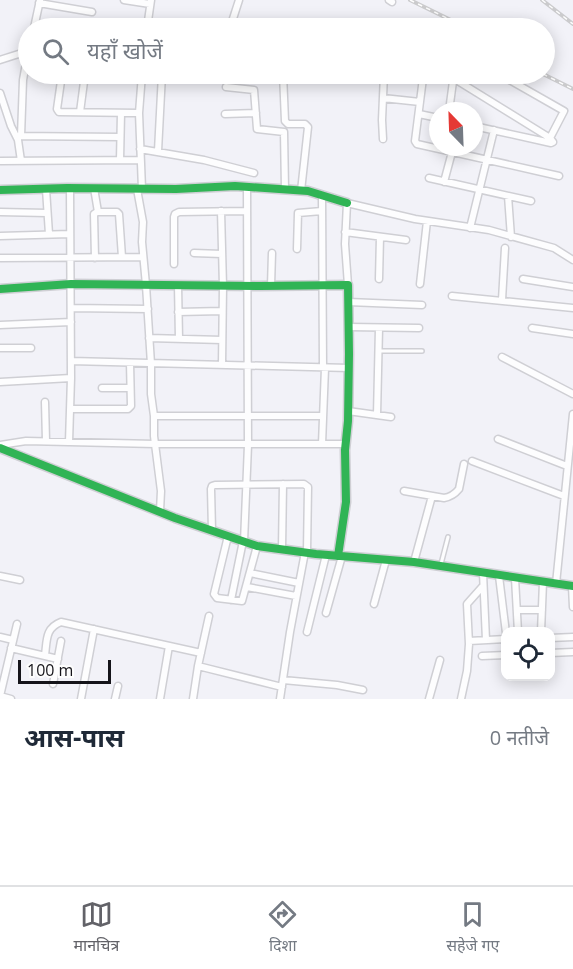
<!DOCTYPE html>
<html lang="hi">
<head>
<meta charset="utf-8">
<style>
	:root { --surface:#fff; --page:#f2f2f3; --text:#1f2937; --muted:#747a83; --line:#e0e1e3; --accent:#626268 }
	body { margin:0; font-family:"Open Sans","Noto Sans Devanagari",sans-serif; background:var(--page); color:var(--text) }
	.controls { position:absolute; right:18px; bottom:18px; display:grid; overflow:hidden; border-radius:12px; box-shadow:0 3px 15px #0003 }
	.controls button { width:54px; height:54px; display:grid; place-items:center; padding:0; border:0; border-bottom:2px solid var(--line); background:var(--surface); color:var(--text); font:30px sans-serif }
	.compass { position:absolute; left:429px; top:102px; width:54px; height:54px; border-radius:50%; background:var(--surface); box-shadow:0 3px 15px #0003; rotate:337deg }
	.scale { position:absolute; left:18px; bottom:15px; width:93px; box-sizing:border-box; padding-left:6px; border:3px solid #15141a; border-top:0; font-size:16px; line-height:21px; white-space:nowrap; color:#15141a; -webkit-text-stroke:4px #fdfdfd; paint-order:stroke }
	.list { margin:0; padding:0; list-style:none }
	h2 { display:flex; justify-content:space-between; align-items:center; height:78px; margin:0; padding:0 24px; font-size:26px }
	h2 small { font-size:20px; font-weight:400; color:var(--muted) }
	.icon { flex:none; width:33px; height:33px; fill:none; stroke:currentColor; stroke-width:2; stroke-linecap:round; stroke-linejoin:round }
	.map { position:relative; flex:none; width:573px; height:699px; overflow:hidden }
	.search { position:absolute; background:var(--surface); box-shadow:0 3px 15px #0003; left:18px; right:18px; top:18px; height:66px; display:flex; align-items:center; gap:15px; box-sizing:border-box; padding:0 21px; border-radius:33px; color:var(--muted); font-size:22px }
	.sheet { height:186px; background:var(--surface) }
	nav { display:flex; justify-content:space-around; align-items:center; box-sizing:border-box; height:84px; border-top:2px solid var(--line); background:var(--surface); font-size:16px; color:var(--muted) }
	nav a { display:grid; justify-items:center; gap:3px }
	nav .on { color:var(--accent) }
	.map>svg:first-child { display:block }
</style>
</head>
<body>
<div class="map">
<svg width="573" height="699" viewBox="0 0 573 699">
	<rect width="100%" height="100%" fill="#f2f2f8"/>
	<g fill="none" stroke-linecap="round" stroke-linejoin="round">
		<defs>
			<path id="lane" d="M379,351H422
				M441,564L448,537"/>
			<path id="street" d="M124,0L150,4
				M389,0L392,2
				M39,3L92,12
				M148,22L212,28
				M112,27L121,28
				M34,28L40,0
				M147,28L151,0
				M230,28L239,0
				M259,28L307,25
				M0,60L28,51
				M62,74L57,109L59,112L139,113
				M283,74L285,121L288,124H305L308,127L301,191
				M384,74L423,78L415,141L417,144L559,176
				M499,74L564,111L550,138
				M453,78L550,138L553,142L551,143L474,126
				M226,87L254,90L257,129L284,132L285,189
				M0,93L11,126L18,140L21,161
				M383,98L420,102
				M449,111L454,74
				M80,112L85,74
				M225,114L256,113
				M419,114L438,118
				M17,136L120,137
				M21,136L23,80L28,52
				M383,139L382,120L384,74
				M140,149L204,160L254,173
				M158,151L162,74
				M120,160L121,113
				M0,161L140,160
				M429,178L531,201
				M444,182L452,152
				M94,188L98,212
				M46,189L49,234
				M137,189L143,222L142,242L146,285L151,364V394L154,416V436L161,491L160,511
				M142,189L139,113L142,74
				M322,195L323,368
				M508,196L511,237
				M221,211L223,286L222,365
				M0,212L47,213
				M470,228L494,130
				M345,232L406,240
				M0,236L70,234
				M297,249L298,213L322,211
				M194,253L222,254
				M0,258L143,257
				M95,258L94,214L97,212H117L119,214L122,257
				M174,264V217L175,214L179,212L247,211
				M379,279L380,237
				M523,279L573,287
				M420,284L427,221
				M178,285L179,339
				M348,285L345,244L347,203L415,219L489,230L554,248L573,260
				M271,286L272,253
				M452,296L573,308
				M502,300L505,248
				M348,302L422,305
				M71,308L148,309
				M178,312L222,311
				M0,325L71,322
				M349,327L419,328
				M532,328L573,334
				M149,338L222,340
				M0,348H31
				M502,357L573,394
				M71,361L349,368
				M0,382L71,378
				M102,388H130
				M45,402L46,441
				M70,409H128L131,406L130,363
				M348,411L391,417
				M377,415L379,328
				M154,416H323
				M498,439L567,466
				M69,442L71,378L70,188
				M322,444L325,368
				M0,445L26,441L155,444H345
				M472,461L564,496
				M404,491L444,498C450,497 455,494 459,489L464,464
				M212,530L211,489L212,486L215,485L304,484L308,487L307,552
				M228,536L214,594L217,598L242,601L257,546
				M244,542L248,445L247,187
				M282,549L283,484
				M414,562L432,496
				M250,573L299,583
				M483,573L486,640
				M0,576L20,580
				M499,576L506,633
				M515,578L518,632
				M556,584L573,414
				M572,586L573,607
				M247,587L296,596
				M231,600L243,541
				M374,604L386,560
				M517,610H542
				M326,613L342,556
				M307,632L326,555
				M541,632L543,582
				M0,637L13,640
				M550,638L573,637
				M469,641L506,639
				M11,648L58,659
				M550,653L573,652
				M45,655C47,641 45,628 61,622L201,653
				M482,656L506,655
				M198,666L282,687
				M283,680L337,685L363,690
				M53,684L61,641
				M0,696L17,624
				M0,696L11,699
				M81,699L94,629
				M115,699L118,686
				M160,699L169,646
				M193,699L198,666L209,616
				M280,699L290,632L305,552
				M429,699L440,660
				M461,699L467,671L469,644L467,604L483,586"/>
			<path id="fast" d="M0,190L67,188L176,189L235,186L308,191L347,203
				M0,289L71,284L260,286L348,285L349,354L348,421L345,450L346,502L338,556
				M0,448L175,518L257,546L316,554L414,562L573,586"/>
		</defs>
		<use href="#lane" stroke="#cfcfd4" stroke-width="6"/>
		<use href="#street" stroke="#cfcfd4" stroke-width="9"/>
		<use href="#fast" stroke="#cfcfd4" stroke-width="11"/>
		<use href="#lane" stroke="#fdfdfe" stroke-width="3"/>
		<use href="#street" stroke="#fdfdfe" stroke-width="6"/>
		<use href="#fast" stroke="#30b455" stroke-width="8"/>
		<defs>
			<path id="rail" d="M410,0L467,28
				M542,0L573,24
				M543,74L573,89"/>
		</defs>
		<use href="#rail" stroke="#cbcbcd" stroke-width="4"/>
		<use href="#rail" stroke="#fdfdfd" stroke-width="1.5" stroke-dasharray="4.5" stroke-linecap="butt"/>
	</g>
</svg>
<div class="controls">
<button><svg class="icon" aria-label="locate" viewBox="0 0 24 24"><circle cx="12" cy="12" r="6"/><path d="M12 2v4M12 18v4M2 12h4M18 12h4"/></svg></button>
</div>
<svg class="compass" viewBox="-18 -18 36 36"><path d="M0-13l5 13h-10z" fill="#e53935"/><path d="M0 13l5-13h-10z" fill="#747a83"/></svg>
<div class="scale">100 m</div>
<div class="search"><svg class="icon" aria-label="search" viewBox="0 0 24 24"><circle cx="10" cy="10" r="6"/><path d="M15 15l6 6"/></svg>यहाँ खोजें</div>
</div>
<section class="sheet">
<h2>आस-पास<small>0 नतीजे</small></h2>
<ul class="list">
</ul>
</section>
<nav>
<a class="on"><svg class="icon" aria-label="map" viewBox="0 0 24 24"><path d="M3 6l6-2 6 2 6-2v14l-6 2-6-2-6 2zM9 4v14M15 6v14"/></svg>मानचित्र</a>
<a><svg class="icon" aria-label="directions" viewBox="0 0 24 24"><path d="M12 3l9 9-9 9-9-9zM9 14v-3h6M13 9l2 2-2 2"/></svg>दिशा</a>
<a><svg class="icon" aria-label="saved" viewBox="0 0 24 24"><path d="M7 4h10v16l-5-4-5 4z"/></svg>सहेजे गए</a>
</nav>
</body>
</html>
